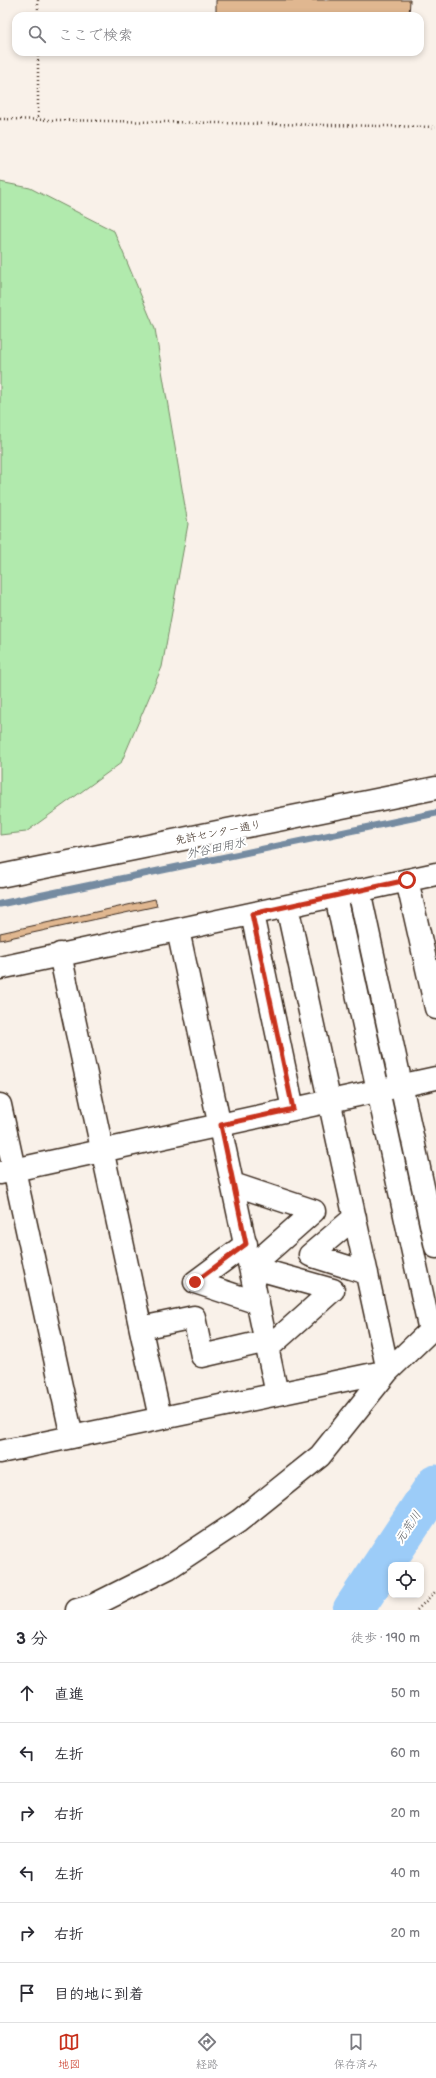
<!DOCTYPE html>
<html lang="ja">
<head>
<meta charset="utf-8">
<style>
	:root { --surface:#fff; --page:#f7f7f7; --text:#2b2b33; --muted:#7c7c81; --line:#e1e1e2; --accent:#c8321e }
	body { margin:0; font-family:"Balsamiq Sans","Klee One",sans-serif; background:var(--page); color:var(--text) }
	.controls { position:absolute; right:12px; bottom:12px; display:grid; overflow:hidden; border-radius:8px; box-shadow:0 2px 6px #0003 }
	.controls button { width:36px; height:36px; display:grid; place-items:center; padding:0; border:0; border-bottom:1px solid var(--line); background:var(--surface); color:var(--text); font:20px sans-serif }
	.stop { position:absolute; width:12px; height:12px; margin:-9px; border:3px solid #c8321e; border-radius:50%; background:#fff }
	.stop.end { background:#c8321e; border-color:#fff; box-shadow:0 1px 4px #0008 }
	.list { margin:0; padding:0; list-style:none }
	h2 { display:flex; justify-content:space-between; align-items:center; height:52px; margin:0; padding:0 16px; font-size:17px }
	h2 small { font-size:13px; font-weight:400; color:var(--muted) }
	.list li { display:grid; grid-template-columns:26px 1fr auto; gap:12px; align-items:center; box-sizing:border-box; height:60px; padding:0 16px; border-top:1px solid var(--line) }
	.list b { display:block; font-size:15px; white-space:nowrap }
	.list em { font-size:13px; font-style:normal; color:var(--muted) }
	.icon { flex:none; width:22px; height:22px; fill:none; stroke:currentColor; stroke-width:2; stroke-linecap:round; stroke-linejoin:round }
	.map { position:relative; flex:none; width:436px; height:1610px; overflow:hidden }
	.search { position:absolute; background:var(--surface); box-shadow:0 2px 6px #0003; left:12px; right:12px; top:12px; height:44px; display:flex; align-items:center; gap:10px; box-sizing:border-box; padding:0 14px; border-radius:12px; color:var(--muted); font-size:15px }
	.sheet { height:412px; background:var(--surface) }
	nav { display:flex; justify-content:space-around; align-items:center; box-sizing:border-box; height:56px; border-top:1px solid var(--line); background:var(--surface); font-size:11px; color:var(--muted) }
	nav a { display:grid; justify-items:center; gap:2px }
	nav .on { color:var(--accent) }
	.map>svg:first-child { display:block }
</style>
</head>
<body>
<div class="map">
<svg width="436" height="1610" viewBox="0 0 436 1610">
	<rect width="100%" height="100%" fill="#f9f1e9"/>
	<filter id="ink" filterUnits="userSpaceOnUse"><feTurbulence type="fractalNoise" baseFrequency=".025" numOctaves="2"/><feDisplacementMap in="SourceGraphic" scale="8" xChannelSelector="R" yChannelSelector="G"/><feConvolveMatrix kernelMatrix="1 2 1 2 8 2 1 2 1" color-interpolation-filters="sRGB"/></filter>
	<g filter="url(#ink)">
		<path fill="#b1eaad" stroke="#768a66" d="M0,182L30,188L114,231L155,329L188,524L162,667L121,763L26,832L0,835Z"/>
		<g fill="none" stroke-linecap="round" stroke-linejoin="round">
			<path stroke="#758ba1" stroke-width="7" d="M0,904L436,813"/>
			<path stroke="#9cccf8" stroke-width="41" d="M353,1610L436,1485"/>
		</g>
		<path fill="#e0b790" stroke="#3b2a1e" d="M216,0H410L409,16H216Z
			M155,899L157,906L0,940V933Z"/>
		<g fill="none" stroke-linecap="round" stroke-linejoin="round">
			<defs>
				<path id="minor" d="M0,876L436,788
					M407,880L436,1008
					M359,890L436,1247
					M336,896L430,1331
					M252,914L293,1109
					M178,930L277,1394
					M60,954L160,1418
					M0,968L436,874
					M0,1105L72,1437
					M0,1173L436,1078
					M233,1184L314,1211L251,1267
					M355,1217L310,1255L367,1273
					M246,1244L195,1282L258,1303
					M251,1267L333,1290L268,1348
					M141,1328L194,1317L202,1356L267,1341
					M0,1452L388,1371L287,906
					M77,1610L94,1605L168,1568L239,1521L320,1456L388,1371L436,1325"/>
			</defs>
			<use href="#minor" stroke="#3b2a1e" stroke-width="25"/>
			<path stroke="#3b2a1e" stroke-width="2.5" stroke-dasharray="1 3" stroke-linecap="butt" d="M38,0V16
				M38,52V119
				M0,119L436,127
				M417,1610L436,1591"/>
			<use href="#minor" stroke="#fff" stroke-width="22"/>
		</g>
	</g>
	<g fill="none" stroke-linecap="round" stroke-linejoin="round" filter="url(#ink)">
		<path stroke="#c8321e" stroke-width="5" d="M195,1282L246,1244L221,1125L293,1109L252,914L407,880"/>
	</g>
	<g text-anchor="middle" stroke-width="4" stroke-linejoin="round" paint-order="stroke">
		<g font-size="11" fill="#3b2a1e" stroke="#fff">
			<text transform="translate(218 832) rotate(-11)" y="4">免許センター通り</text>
		</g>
		<g font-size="12" font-style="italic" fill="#585b5f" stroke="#fff">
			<text transform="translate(216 848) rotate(-12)" y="4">外谷田用水</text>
			<text transform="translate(408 1527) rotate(-56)" y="4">元荒川</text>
		</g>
	</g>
</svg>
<div class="controls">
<button><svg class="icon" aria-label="locate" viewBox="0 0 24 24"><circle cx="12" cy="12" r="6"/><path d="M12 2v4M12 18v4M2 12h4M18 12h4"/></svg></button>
</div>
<div class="stop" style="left:407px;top:880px"></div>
<div class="stop end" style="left:195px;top:1282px"></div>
<div class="search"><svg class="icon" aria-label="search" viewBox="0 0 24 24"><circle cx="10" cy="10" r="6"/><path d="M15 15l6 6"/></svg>ここで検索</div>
</div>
<section class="sheet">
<h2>3 分<small>徒歩 · 190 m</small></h2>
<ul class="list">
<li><svg class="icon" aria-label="ahead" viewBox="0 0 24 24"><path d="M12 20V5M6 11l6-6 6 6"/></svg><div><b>直進</b></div><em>50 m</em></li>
<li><svg class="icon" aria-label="left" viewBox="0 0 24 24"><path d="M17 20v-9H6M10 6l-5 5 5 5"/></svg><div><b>左折</b></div><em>60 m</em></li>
<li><svg class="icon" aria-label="right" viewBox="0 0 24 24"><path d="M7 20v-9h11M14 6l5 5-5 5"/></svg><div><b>右折</b></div><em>20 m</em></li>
<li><svg class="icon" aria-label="left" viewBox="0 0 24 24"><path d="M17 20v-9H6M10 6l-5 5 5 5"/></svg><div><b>左折</b></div><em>40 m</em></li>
<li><svg class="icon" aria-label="right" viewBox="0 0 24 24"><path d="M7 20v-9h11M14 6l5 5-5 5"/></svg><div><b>右折</b></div><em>20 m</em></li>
<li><svg class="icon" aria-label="arrive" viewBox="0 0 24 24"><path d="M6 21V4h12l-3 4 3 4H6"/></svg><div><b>目的地に到着</b></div></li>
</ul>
</section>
<nav>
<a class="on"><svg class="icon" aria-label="map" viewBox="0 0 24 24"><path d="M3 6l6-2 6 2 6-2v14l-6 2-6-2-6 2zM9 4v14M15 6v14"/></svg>地図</a>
<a><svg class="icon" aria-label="directions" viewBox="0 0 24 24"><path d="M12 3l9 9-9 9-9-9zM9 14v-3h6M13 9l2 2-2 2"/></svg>経路</a>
<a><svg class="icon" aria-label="saved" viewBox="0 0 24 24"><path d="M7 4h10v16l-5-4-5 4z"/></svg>保存済み</a>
</nav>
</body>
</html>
